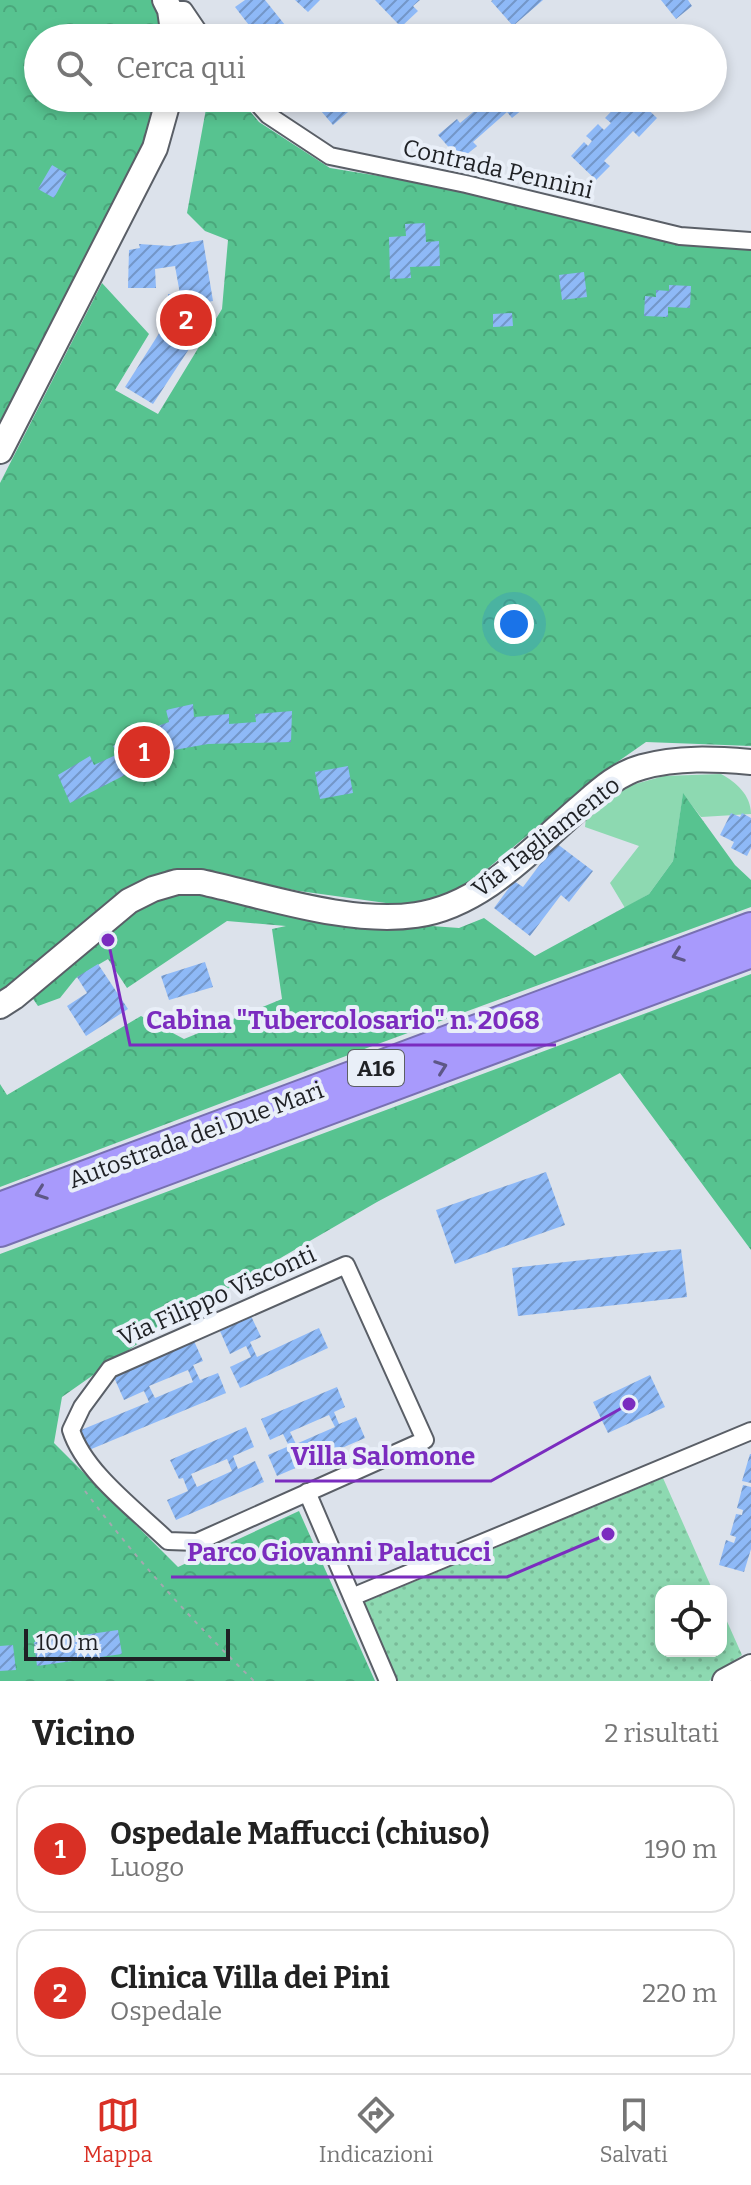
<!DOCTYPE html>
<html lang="it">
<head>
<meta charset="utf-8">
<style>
	:root { --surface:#fff; --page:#f6f6f6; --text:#222; --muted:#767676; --line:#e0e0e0; --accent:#d93025 }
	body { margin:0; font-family:Bitter,serif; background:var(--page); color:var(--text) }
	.controls { position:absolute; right:24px; bottom:24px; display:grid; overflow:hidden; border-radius:16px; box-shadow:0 4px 12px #0003 }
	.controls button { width:72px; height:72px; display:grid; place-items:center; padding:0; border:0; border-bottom:2px solid var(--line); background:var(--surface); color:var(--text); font:40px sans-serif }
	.scale { position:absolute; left:24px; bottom:20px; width:206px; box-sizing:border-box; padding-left:8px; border:4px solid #1f2125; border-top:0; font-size:22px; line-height:28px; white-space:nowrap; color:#1f2125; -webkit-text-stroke:6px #e9eff8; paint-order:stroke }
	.you { position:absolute; left:514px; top:624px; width:28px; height:28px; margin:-20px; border:6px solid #fff; border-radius:50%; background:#1a73e8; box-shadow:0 0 0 12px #1a73e833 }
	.badge { display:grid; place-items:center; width:52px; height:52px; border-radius:50%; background:var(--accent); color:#fff; font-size:26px; font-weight:700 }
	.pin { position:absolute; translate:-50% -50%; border:4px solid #fff; box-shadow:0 2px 8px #0006 }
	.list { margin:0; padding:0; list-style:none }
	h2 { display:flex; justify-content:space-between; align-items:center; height:104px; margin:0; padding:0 32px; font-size:34px }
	h2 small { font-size:26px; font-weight:400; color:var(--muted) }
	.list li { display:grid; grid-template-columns:52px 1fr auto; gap:24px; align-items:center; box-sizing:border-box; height:128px; margin:0 16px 16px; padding:0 16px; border:2px solid var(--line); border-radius:24px }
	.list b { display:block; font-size:30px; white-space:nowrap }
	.list p { margin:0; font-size:26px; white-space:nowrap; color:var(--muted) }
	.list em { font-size:26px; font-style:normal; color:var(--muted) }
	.icon { flex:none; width:44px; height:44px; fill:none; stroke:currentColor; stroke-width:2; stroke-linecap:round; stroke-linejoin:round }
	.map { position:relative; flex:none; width:751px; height:1681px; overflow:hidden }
	.search { position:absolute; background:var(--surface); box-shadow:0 4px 12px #0003; left:24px; right:24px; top:24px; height:88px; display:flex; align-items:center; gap:20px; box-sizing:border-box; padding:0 28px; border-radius:44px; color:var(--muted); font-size:30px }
	.sheet { height:392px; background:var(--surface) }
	nav { display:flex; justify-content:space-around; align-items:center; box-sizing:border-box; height:112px; border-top:2px solid var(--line); background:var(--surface); font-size:22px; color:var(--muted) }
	nav a { display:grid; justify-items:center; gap:4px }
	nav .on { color:var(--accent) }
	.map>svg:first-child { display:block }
</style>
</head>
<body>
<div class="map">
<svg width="751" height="1681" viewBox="0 0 751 1681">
	<defs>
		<pattern id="forest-crowns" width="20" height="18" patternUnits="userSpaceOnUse" patternTransform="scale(2)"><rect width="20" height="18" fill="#57c390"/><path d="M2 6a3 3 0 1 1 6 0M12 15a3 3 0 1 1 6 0" fill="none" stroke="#4ba77c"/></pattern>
		<pattern id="park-dots" width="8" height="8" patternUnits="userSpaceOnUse" patternTransform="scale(2)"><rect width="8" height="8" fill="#8dd9b1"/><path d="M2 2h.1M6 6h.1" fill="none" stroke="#79ba98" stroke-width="1.8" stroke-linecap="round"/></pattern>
		<pattern id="building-hatch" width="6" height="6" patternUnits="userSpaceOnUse" patternTransform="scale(2)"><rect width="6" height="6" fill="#8eb9f7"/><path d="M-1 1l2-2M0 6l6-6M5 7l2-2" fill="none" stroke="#7396c8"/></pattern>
	</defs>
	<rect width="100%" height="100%" fill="#dce2eb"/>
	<path fill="#8dd9b1" d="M721,774C736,782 751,795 751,814L701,817L683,794L673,861L649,894L625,908L610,883L639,846L585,827L586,818L628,786L664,776Z"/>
	<path fill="url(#forest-crowns)" d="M0,0H156L164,38H38V98H159L145,149L0,437Z
		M208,98H239L259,122L330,168L428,184L676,240L751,247V746L646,742L603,772L462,890L420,905L386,903L299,891L195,870L123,893L0,992V483L102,283L149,334L115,390L158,414L222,309L228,240L205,231L187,213Z
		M683,793L735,865L751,880V907L367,1048L0,1187V1084L7,1095L141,1016L184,1039L282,999L272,929L286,926L227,921L127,988L108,959L76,978L60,998L38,1006L31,996L114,926L150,900L191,891L320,918L459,928L484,918L535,956L649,894L673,861Z
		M751,974V1250L620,1073L377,1202L160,1328L62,1397L54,1443L178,1567L299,1511L375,1681H0V1254Z"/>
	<path fill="url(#park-dots)" d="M663,1478L713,1591H661V1651H721V1608L742,1655L709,1681H397L363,1603Z"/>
	<path fill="url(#building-hatch)" fill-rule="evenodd" d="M245,0H265L285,25L268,38H259L235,7Z
		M295,0H320L308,12Z
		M375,0H420L413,6L418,11L401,27Z
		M493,0H543L513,26L491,1Z
		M661,0H688L692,6L676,19Z
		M310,98H348L355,106L333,125Z
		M490,98H522L528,105L512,118L507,112L473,142L477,146L460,160L438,135L457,119L460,123Z
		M624,98H636L657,118L639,137L633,131L604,161L610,166L596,180L571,156L584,142L588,146L592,141L586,136L598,124L604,130L611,123L605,118Z
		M52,165L67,174L54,198L38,189Z
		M425,223L426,242L439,241L440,266L410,267L411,278L390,279L389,237L406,236L405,224Z
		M203,240L213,301L201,303L206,323L153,404L125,387L165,324L168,317V294H180L175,266L155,269L156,288H128L129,250L140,248L139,244L170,246Z
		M584,272L587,297L562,300L559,275Z
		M669,285L691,286L690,308L668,307V317L644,316L645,296L656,297V290L669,291Z
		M512,313L513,326L493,327V314Z
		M193,704L194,717L229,714V724L256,722L255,714L292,711L291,742L208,744L174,750L70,803L58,775L90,756L94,765L118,754L113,746L132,735L169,722L166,710Z
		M348,766L353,793L320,799L315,772Z
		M731,813L740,817L742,813L751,818V848L747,856L731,848L734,842L720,835Z
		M556,843L593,871L569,902L561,895L530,936L494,908L514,881L523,887Z
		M109,932L116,941L107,948L100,938Z
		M205,962L213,987L169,1000L161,976Z
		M98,964L128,1009L86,1036L67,1006L87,993L77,977Z
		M546,1172L565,1225L455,1264L436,1210Z
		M681,1249L687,1297L518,1316L512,1268Z
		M251,1316L261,1337L250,1342L257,1357L319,1328L328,1348L240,1388L230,1367L251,1357L246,1346L230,1354L220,1331Z
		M194,1341L203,1361L193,1365L200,1380L218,1373L226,1393L89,1450L81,1430L149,1402L144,1391L124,1400L113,1375ZM188,1370L193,1382L155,1398L149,1386Z
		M650,1375L665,1407L608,1433L593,1402Z
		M337,1387L345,1407L334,1412L339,1424L356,1417L365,1438L277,1476L268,1455L289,1446L283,1434L270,1440L261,1419ZM329,1415L335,1427L296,1444L290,1432Z
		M246,1427L254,1447L233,1456L238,1469L255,1461L264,1482L176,1520L167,1500L188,1491L183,1478L179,1479L170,1460ZM227,1459L232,1471L197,1487L191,1474Z
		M750,1454H751V1483L742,1481Z
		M743,1485L751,1487V1549L744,1572L719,1565L726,1540L734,1543L736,1537L730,1535L736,1514L742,1515L743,1510L737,1508Z
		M118,1630L122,1654L37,1666L34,1642Z
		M13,1645L16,1670L0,1671V1646Z"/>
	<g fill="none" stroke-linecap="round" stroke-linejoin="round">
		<defs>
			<path id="minor" d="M170,10H184L203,38
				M253,98L268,115L330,156L466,184L680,236L751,241
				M346,1265L425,1440L197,1542L168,1541C136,1510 84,1472 71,1430L82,1407L110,1369Z
				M307,1492L388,1681
				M352,1597L751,1431"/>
			<path id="secondary" d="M165,0L170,10L174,38
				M0,451L155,148L169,98
				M0,1006L14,997L129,901L153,889L177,882H201C266,896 350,925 416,915C481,906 530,851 577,810C597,793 616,774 642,767C678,757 715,759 751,762
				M725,1681L751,1667"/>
			<path id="motorway" d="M0,1208L751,928
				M0,1231L751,952"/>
		</defs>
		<use href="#minor" stroke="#5a5f67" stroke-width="20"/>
		<use href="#secondary" stroke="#5a5f67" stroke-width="28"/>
		<use href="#motorway" stroke="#7870b1" stroke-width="34"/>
		<path stroke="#a3a8af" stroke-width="2" stroke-dasharray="4 6" stroke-linecap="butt" d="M85,1491C136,1559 193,1622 254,1681"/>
		<use href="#minor" stroke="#fff" stroke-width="16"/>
		<use href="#secondary" stroke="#fff" stroke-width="24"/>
		<use href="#motorway" stroke="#a89afc" stroke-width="30"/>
	</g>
	<defs><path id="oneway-chevron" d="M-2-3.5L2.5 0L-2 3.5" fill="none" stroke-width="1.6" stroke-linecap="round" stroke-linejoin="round" transform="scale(2)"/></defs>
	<g stroke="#5d5786">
		<use href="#oneway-chevron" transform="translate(678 955) rotate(160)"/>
		<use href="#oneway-chevron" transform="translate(441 1067) rotate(-20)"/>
		<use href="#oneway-chevron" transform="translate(41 1193) rotate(160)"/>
	</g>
	<g text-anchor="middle" stroke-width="8" stroke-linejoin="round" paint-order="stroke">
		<rect fill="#e9eff8" stroke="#5c5f64" stroke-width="2" x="348" y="1050" width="56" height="36" rx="6"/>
		<g font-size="22" font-weight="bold" fill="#1f2125">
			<text x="376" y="1076">A16</text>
		</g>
		<g font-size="24" fill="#1f2125" stroke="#e9eff8">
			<text transform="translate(498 169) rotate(13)" y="8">Contrada Pennini</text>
			<text transform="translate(546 837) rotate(-38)" y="8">Via Tagliamento</text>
			<text transform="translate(196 1135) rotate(-20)" y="8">Autostrada dei Due Mari</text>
			<text transform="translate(217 1296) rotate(-24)" y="8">Via Filippo Visconti</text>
		</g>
	</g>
	<path fill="none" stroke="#7b2cbf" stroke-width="3" d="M108 940L130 1045H556M629 1404L491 1481H275M608 1534L507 1577H171"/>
	<g fill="#7b2cbf" stroke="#e9eff8" stroke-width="3">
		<circle cx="108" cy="940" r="8"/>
		<circle cx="629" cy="1404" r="8"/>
		<circle cx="608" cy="1534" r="8"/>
	</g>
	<g font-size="26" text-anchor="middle" font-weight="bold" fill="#7b2cbf" stroke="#e9eff8" stroke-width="8" stroke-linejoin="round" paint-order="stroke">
		<text x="343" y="1029">Cabina "Tubercolosario" n. 2068</text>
		<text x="383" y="1465">Villa Salomone</text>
		<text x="339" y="1561">Parco Giovanni Palatucci</text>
	</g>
</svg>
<div class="controls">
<button><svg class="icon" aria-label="locate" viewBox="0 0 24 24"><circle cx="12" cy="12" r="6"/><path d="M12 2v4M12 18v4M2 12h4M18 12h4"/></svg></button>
</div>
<div class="scale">100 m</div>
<div class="you"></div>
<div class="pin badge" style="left:144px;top:752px">1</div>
<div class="pin badge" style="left:186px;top:320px">2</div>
<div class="search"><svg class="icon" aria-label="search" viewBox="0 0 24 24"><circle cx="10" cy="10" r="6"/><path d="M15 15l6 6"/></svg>Cerca qui</div>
</div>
<section class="sheet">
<h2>Vicino<small>2 risultati</small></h2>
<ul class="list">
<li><span class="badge">1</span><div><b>Ospedale Maffucci (chiuso)</b><p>Luogo</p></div><em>190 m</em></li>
<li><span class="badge">2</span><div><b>Clinica Villa dei Pini</b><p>Ospedale</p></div><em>220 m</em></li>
</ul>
</section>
<nav>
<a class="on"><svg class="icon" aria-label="map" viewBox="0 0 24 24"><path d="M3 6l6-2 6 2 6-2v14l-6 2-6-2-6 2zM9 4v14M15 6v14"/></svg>Mappa</a>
<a><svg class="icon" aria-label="directions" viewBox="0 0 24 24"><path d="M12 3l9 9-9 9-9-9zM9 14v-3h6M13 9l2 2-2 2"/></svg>Indicazioni</a>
<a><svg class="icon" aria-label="saved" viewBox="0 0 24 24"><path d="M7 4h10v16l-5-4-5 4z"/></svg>Salvati</a>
</nav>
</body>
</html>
